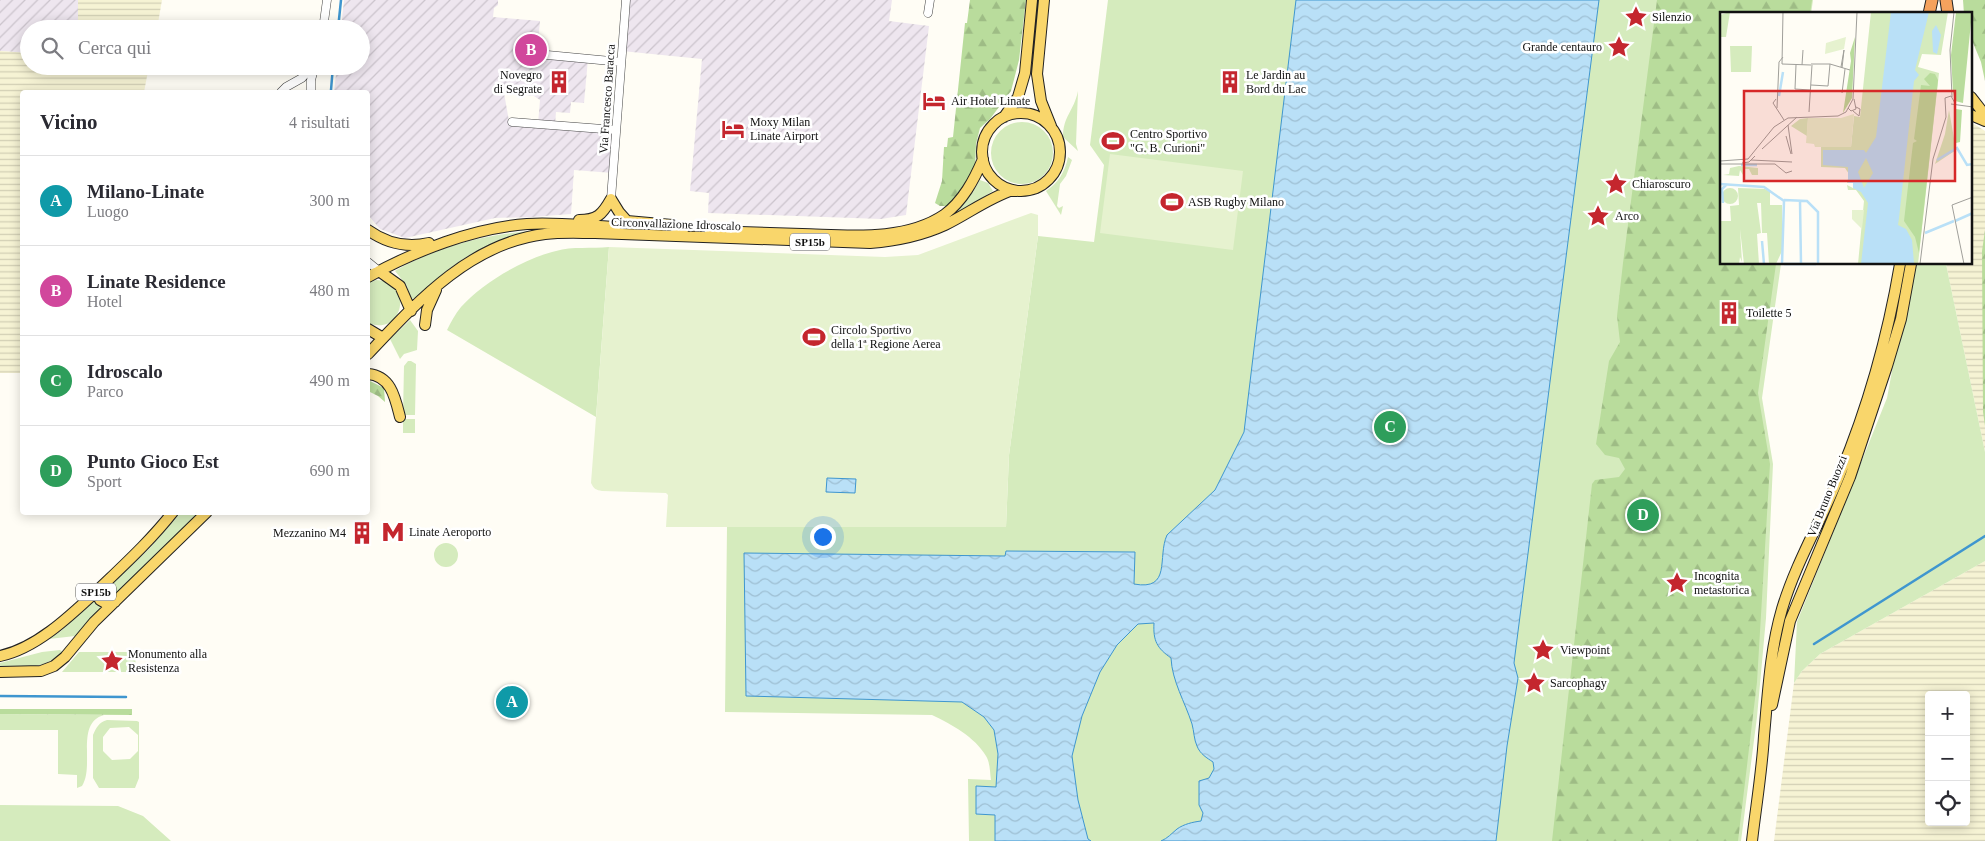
<!DOCTYPE html>
<html lang="it">
<head>
<meta charset="utf-8">
<style>
	:root { --surface:#fff; --page:#f2f2f3; --text:#2b2b33; --muted:#7c7c81; --line:#e1e1e2; --accent:#d93025 }
	body { margin:0; font-family:"Times New Roman",serif; background:var(--page); color:var(--text) }
	.controls { position:absolute; right:15px; bottom:15px; display:grid; overflow:hidden; border-radius:5px; box-shadow:0 2px 12px #0003 }
	.controls button { width:45px; height:45px; display:grid; place-items:center; padding:0; border:0; border-bottom:1px solid var(--line); background:var(--surface); color:var(--text); font:25px sans-serif }
	.you { position:absolute; left:822px; top:536px; width:18px; height:18px; margin:-12px; border:4px solid #fff; border-radius:50%; background:#1a73e8; box-shadow:0 0 0 8px #1a73e833 }
	.badge { display:grid; place-items:center; width:32px; height:32px; border-radius:50%; background:var(--accent); color:#fff; font-size:16px; font-weight:700 }
	.pin { position:absolute; translate:-50% -50%; border:2px solid #fff; box-shadow:0 1px 5px #0006 }
	.list { margin:0; padding:0; list-style:none }
	h2 { display:flex; justify-content:space-between; align-items:center; height:65px; margin:0; padding:0 20px; font-size:21px }
	h2 small { font-size:16px; font-weight:400; color:var(--muted) }
	.list li { display:grid; grid-template-columns:32px 1fr auto; gap:15px; align-items:center; box-sizing:border-box; height:90px; padding:0 20px; border-top:1px solid var(--line) }
	.list b { display:block; font-size:19px; white-space:nowrap }
	.list p { margin:0; font-size:16px; white-space:nowrap; color:var(--muted) }
	.list em { font-size:16px; font-style:normal; color:var(--muted) }
	.icon { flex:none; width:28px; height:28px; fill:none; stroke:currentColor; stroke-width:2; stroke-linecap:round; stroke-linejoin:round }
	.map { position:relative; flex:none; width:1985px; height:841px; overflow:hidden }
	.search { position:absolute; background:var(--surface); box-shadow:0 2px 12px #0003; left:20px; top:20px; width:350px; height:55px; display:flex; align-items:center; gap:12px; box-sizing:border-box; padding:0 18px; border-radius:28px; color:var(--muted); font-size:19px }
	.panel { position:absolute; background:var(--surface); box-shadow:0 2px 12px #0003; left:20px; top:90px; width:350px; height:425px; border-radius:5px }
	.map>svg:first-child { display:block }
</style>
</head>
<body>
<div class="map">
<svg width="1985" height="841" viewBox="0 0 1985 841">
	<defs>
		<pattern id="industrial-furrows" width="10" height="10" patternUnits="userSpaceOnUse" patternTransform="scale(1.25)"><rect width="10" height="10" fill="#eee6ef"/><path d="M-1 1l2-2M0 10L10 0M9 11l2-2" fill="none" stroke="#cbc4cc"/></pattern>
		<pattern id="farmland-rules" width="6" height="5" patternUnits="userSpaceOnUse" patternTransform="scale(1.25)"><rect width="6" height="5" fill="#f6f3d4"/><path d="M0 2.5h6" fill="none" stroke="#d2cfb5"/></pattern>
		<pattern id="forest-firs" width="22" height="20" patternUnits="userSpaceOnUse" patternTransform="scale(1.25)"><rect width="22" height="20" fill="#b9dc9c"/><path d="M5 1l3.5 6h-7zM16 11l3.5 6h-7z" fill="#9ebc85"/></pattern>
		<pattern id="water-waves" width="16" height="10" patternUnits="userSpaceOnUse" patternTransform="scale(1.25)"><rect width="16" height="10" fill="#b9e0f7"/><path d="M0 5q4-4 8 0t8 0" fill="none" stroke="#9ebfd3"/></pattern>
	</defs>
	<rect width="100%" height="100%" fill="#fffdf5"/>
	<path fill="url(#industrial-furrows)" fill-rule="evenodd" d="M0,0H78V29H29V53L0,51Z
		M344,0H498V5L494,8L493,17L540,21L537,54L588,59L584,103L571,102L570,113L556,112L555,125L616,130L613,173L574,170L571,214L532,217L495,218L405,238L380,229L368,215V92H334L337,66H361V29H341ZM504,93L534,96L540,100L538,124L509,121Z
		M626,0H892L889,21L929,26L906,215L881,219L708,213L709,193L690,191L702,59L622,51Z"/>
	<path fill="url(#farmland-rules)" fill-rule="evenodd" d="M78,0H162L157,29H78Z
		M0,51L29,53V66H149L144,92H22V373H0Z
		M1971,122L1985,131V452L1946,264H1971Z
		M1985,561V841H1774L1794,683L1802,671L1820,654ZM1929,695H1966V822H1929Z"/>
	<path fill="#d5ebbd" fill-rule="evenodd" d="M1108,0H1813L1811,14H1721V264H1781L1762,398L1773,464L1766,618L1757,717L1741,841H969L968,779L991,780C990,773 990,762 986,756C975,737 951,724 932,715L725,712L727,527H1006L1009,455L1038,236L1094,242L1104,165L1090,145Z
		M1078,91L1076,144L1078,151L1063,137C1063,116 1074,111 1078,91Z
		M991 153a31 31 0 1 1 62 0a31 31 0 1 1-62 0Z
		M1068,157L1072,160L1066,176L1060,184L1057,206L1059,208L1063,206L1061,215L1046,191C1058,183 1065,172 1068,157Z
		M980,180L988,183L993,191L949,218V215L973,192Z
		M532,231C481,243 453,262 416,298L411,299L407,286L395,271C435,247 486,234 532,231Z
		M609,247L596,417L447,330C451,322 455,314 461,307C482,283 525,258 556,251C572,246 592,249 609,247Z
		M1912,264H1946L1985,452V561L1820,654L1802,671L1794,683L1797,622L1887,398Z
		M376,280C414,281 404,337 368,323V283Z
		M410,320L418,331L417,350L404,354L400,359L390,339Z
		M408,361H411L416,364L415,415H403L404,366Z
		M403,419H415V433H403Z
		M180,513H200L110,599L107,600L103,596V592L149,549Z
		M434 555a12 12 0 1 1 24 0a12 12 0 1 1-24 0Z
		M95,600L102,608L75,636L49,639L61,631Z
		M60,650L63,652C42,670 27,667 0,667V663L42,652Z
		M79,652H129L136,654L135,669L131,672H62Z
		M0,714L104,715C75,723 95,766 82,786L77,788V775L58,774V730H0Z
		M107,720L137,721L139,722V778L135,788H99L93,778V735C96,728 99,722 107,720ZM129,727L138,735V751L130,759L112,760L103,751V737L110,728Z
		M0,805L118,806L143,816L171,841H0Z"/>
	<path fill="url(#forest-firs)" d="M970,0H1026L1019,60L1011,91L990,119L980,128L976,144L975,170L951,203L947,206H940L935,203L942,181L944,147H947L948,138L953,137L965,23H967Z
		M1657,0H1812L1810,14H1721V264H1776L1758,393L1770,464L1757,682L1738,841H1552L1592,484L1595,480L1619,477L1625,469L1619,458L1605,455L1596,444L1609,361L1620,342L1617,316L1623,263Z
		M1963,0H1985V81L1981,62L1971,38V14H1964Z
		M1985,230V426L1983,412L1982,251Z
		M368,380L384,388L385,402L378,396L368,391Z
		M0,709H132V715L0,714Z"/>
	<path fill="#e6f2cf" d="M1110,154L1243,171L1233,250L1100,233Z
		M1031,213L1038,215V236L1009,455L1006,527H666L668,495L666,493L602,491C596,490 594,489 591,483L609,247L885,257L918,255Z"/>
	<path fill="url(#water-waves)" stroke="#3f96cf" d="M1296,0H1599L1515,655L1514,663L1518,678L1507,746L1496,841H1161C1168,838 1171,834 1177,829C1184,824 1193,822 1201,821L1203,813L1199,805V781L1209,778L1214,769L1213,762C1207,758 1200,754 1197,746C1194,740 1194,731 1192,724C1185,702 1172,681 1171,658C1157,648 1153,641 1154,623L1138,624L1117,645L1100,672L1082,716L1072,756L1078,800L1088,839L1091,841H995V815L976,814V786L996,787L998,754L994,730L984,717L962,702L746,696L744,553L1005,556L1006,551L1135,552L1134,584C1172,591 1157,557 1167,535L1215,490L1244,432Z
		M827,478L856,479L855,493L826,492Z"/>
	<g fill="none" stroke-linecap="round" stroke-linejoin="round">
		<path stroke="#3f96cf" stroke-width="2.5" d="M338,29L341,0
			M331,90L333,66
			M1814,644L1985,536
			M0,696L126,697"/>
		<defs>
			<path id="minor" d="M928,13L930,0
				M323,29L327,0
				M537,54L621,62
				M311,91V80L315,66
				M281,92L286,87L302,78L312,66
				M512,122L616,130
				M611,199L626,0
				M368,262L379,271"/>
			<path id="major" d="M1044,0L1037,74L1041,101L1051,126
				M1971,97L1985,115
				M982 152a39 39 0 1 1 78 0a39 39 0 1 1-78 0Z
				M1971,115L1985,121
				M1004,117L1018,97L1025,73L1032,0
				M579,220C597,220 602,215 611,199L619,212L627,221L672,225L683,230
				M368,230C386,243 407,248 429,243
				M710,231C741,232 771,233 802,234C847,235 904,242 944,215C963,201 974,180 983,159
				M379,271L400,286L411,311
				M368,277C415,251 473,228 527,224C556,222 586,226 616,227
				M425,325L427,310L436,290
				M368,329L383,338
				M368,354C417,302 470,243 545,234C562,232 579,233 595,233L870,243C895,241 921,236 945,225C968,214 988,198 1013,190
				M368,374C391,376 395,397 400,417
				M102,586L98,595L100,600L107,604L115,602
				M0,656C38,648 73,613 101,587C126,563 151,540 173,512
				M0,672L41,671L54,666L65,657L94,622L207,512
				M1772,705L1790,621L1850,477L1887,366L1901,319L1911,264
				M1752,841C1756,806 1762,771 1764,736C1768,693 1770,650 1782,609C1796,562 1822,519 1840,474C1868,407 1888,335 1900,264"/>
			<path id="highway" d="M1946,0L1948,14
				M1929,14L1932,0"/>
		</defs>
		<use href="#minor" stroke="#444" stroke-width="9"/>
		<use href="#major" stroke="#222" stroke-width="12"/>
		<use href="#highway" stroke="#222" stroke-width="13"/>
		<use href="#minor" stroke="#fff" stroke-width="8"/>
		<use href="#major" stroke="#f9d66b" stroke-width="10"/>
		<use href="#highway" stroke="#f5a25d" stroke-width="11"/>
	</g>
	<defs>
		<symbol id="sight-bare" viewBox="-9 -9 18 18"><path d="M0-6L1.8-2.2L6-1.7L2.9 1.2L3.7 5.4L0 3.3L-3.7 5.4L-2.9 1.2L-6-1.7L-1.8-2.2Z" fill="#c4262e" stroke="#fff" stroke-width="2.5" paint-order="stroke"/></symbol>
		<symbol id="building-bare" viewBox="-9 -9 18 18"><path d="M-4-6H4V6H1V3H-1V6H-4ZM-2.5-4.3h1.7v1.8h-1.7ZM.8-4.3h1.7v1.8H.8ZM-2.5-1h1.7V.8h-1.7ZM.8-1h1.7V.8H.8Z" fill="#c4262e" stroke="#fff" stroke-width="2.5" paint-order="stroke"/></symbol>
		<symbol id="hotel-bare" viewBox="-9 -9 18 18"><path d="M-6-4.5h1.5V1H6V5H4.5V3h-9V5H-6ZM-4 0a1.8 1.8 0 1 1 3.6 0ZM.5 0V-2.5h3Q6-2.5 6 0Z" fill="#c4262e" stroke="#fff" stroke-width="2.5" paint-order="stroke"/></symbol>
		<symbol id="stadium-bare" viewBox="-9 -9 18 18"><path d="M0-5a6.5 5 0 1 0 0 10a6.5 5 0 1 0 0-10ZM-3.5-1.8h7v3.6h-7Z" fill="#c4262e" stroke="#fff" stroke-width="2.5" paint-order="stroke"/></symbol>
		<symbol id="metro-bare" viewBox="-9 -9 18 18"><path d="M-5.5 5V-5H-3L0 0L3-5H5.5V5H3V-.5L0 4L-3-.5V5Z" fill="#c4262e" stroke="#fff" stroke-width="2.5" paint-order="stroke"/></symbol>
	</defs>
	<g fill-rule="evenodd">
		<use href="#sight-bare" x="1620" y="1" width="32" height="32"/>
		<use href="#sight-bare" x="1603" y="31" width="32" height="32"/>
		<use href="#building-bare" x="543" y="66" width="32" height="32"/>
		<use href="#building-bare" x="1214" y="66" width="32" height="32"/>
		<use href="#hotel-bare" x="918" y="85" width="32" height="32"/>
		<use href="#hotel-bare" x="717" y="113" width="32" height="32"/>
		<use href="#stadium-bare" x="1097" y="125" width="32" height="32"/>
		<use href="#sight-bare" x="1600" y="168" width="32" height="32"/>
		<use href="#stadium-bare" x="1156" y="186" width="32" height="32"/>
		<use href="#sight-bare" x="1582" y="200" width="32" height="32"/>
		<use href="#building-bare" x="1713" y="297" width="32" height="32"/>
		<use href="#stadium-bare" x="798" y="321" width="32" height="32"/>
		<use href="#metro-bare" x="377" y="516" width="32" height="32"/>
		<use href="#building-bare" x="346" y="517" width="32" height="32"/>
		<use href="#sight-bare" x="1661" y="567" width="32" height="32"/>
		<use href="#sight-bare" x="1527" y="634" width="32" height="32"/>
		<use href="#sight-bare" x="96" y="645" width="32" height="32"/>
		<use href="#sight-bare" x="1518" y="667" width="32" height="32"/>
	</g>
	<g text-anchor="middle" stroke-width="5" stroke-linejoin="round" paint-order="stroke">
		<g fill="#fff" stroke="#585858" stroke-width="1">
			<rect x="790" y="233.5" width="40" height="17" rx="4"/>
			<rect x="76" y="583.5" width="40" height="17" rx="4"/>
		</g>
		<g font-size="11" font-weight="bold" fill="#111">
			<text x="810" y="246">SP15b</text>
			<text x="96" y="596">SP15b</text>
		</g>
		<g font-size="12" fill="#111" stroke="#fff" text-anchor="start">
			<text x="1652" y="21">Silenzio</text>
			<text x="1602" y="51" text-anchor="end">Grande centauro</text>
			<text x="542" y="79" text-anchor="end">Novegro<tspan x="542" dy="14">di Segrate</tspan></text>
			<text x="1246" y="79">Le Jardin au<tspan x="1246" dy="14">Bord du Lac</tspan></text>
			<text x="951" y="105">Air Hotel Linate</text>
			<text x="750" y="126">Moxy Milan<tspan x="750" dy="14">Linate Airport</tspan></text>
			<text x="1130" y="138">Centro Sportivo<tspan x="1130" dy="14">"G. B. Curioni"</tspan></text>
			<text x="1632" y="188">Chiaroscuro</text>
			<text x="1188" y="206">ASB Rugby Milano</text>
			<text x="1615" y="220">Arco</text>
			<text x="1746" y="317">Toilette 5</text>
			<text x="831" y="334">Circolo Sportivo<tspan x="831" dy="14">della 1ª Regione Aerea</tspan></text>
			<text x="409" y="536">Linate Aeroporto</text>
			<text x="346" y="537" text-anchor="end">Mezzanino M4</text>
			<text x="1694" y="580">Incognita<tspan x="1694" dy="14">metastorica</tspan></text>
			<text x="1560" y="654">Viewpoint</text>
			<text x="128" y="658">Monumento alla<tspan x="128" dy="14">Resistenza</tspan></text>
			<text x="1550" y="687">Sarcophagy</text>
		</g>
		<g font-size="12" fill="#111" stroke="#fff">
			<text transform="translate(607 99) rotate(-86)" y="4">Via Francesco Baracca</text>
			<text transform="translate(676 224) rotate(2)" y="4">Circonvallazione Idroscalo</text>
			<text transform="translate(1827 496) rotate(-68)" y="4">Via Bruno Buozzi</text>
		</g>
	</g>
	<g transform="translate(1720 12)">
		<rect width="252" height="252" fill="#fffdf5"/>
		<path d="M10,0L6,25H0V3ZM151,0H228L221,43L202,42L198,55L219,61L198,252H138L144,189L136,178H128L127,173L133,176V171H127L129,162L125,156L101,155V135H131L134,104L140,105ZM10,34H32L31,60H11ZM229,98L236,138L215,152L225,122ZM88,106L87,124L71,114L80,107ZM19,154L38,156V163H32L29,157H23V163L20,158L19,164L3,163L9,162L10,156ZM2 184a8 8 0 1 1 16 0a8 8 0 1 1-16 0ZM18,176L45,177L50,180V193H62V239L56,252H49L47,221H42L41,191H37L41,221L37,222L39,252H24L20,217L22,250L20,245L19,252H0V209H11L10,194L19,193Z" fill="#d5ebbd"/>
		<path d="M236,0H252L243,91L235,89L233,80L231,43ZM135,25L132,86L123,101L131,49L130,41ZM210,61L215,62L218,68L199,241L195,225L184,209L193,131L197,129L194,127L201,73L210,74L204,67ZM236,97L242,98L240,130L236,131Z" fill="#b9dc9c"/>
		<path d="M126,25L124,37L105,42L106,31ZM134,102L131,135H95L94,132L86,131L88,106H121ZM132,198H144L142,217L132,207Z" fill="#e6f2cf"/>
		<path d="M171,0H209L195,58L199,63L194,69L179,206L178,213L186,217L192,228L194,251L141,252L148,191L141,180L133,176V171H128V155L103,153V138H144L146,141L156,125ZM146,146L153,161L144,176L138,160ZM216,13L221,23L217,42L213,40L212,19Z" fill="#b9e0f7" fill-rule="evenodd"/>
		<path fill="none" stroke="#b9e0f7" stroke-width="2.5" d="M59,84L63,60M217,148L237,136L247,153L253,152M21,153H37M0,172L44,175L64,189L62,252M64,188L87,189L98,200V252M80,189L81,252M3,191L2,177L6,173M235,209L253,201M205,221L234,209M42,229L44,252M64,252H96"/>
		<path fill="none" stroke="#a09f9a" stroke-width="1" d="M62,52L63,0M62,52L91,53M91,52H110L130,58M76,53L75,77L90,78M82,53L83,38M121,55L124,38L122,56M91,73L108,74L110,52M122,81L125,57M232,85L230,38L234,0M56,87L53,91L64,108M231,92L253,95M57,96L59,50L63,45M128,96L131,99L136,97L134,87M133,99L139,104L140,97L136,95M89,100L92,53M68,113L72,142M66,124L71,142M42,137L77,105M31,148L72,150M0,149L28,147L54,115L68,106L118,104L126,100L133,87L137,0M22,151L29,150L35,144M0,152H55L66,161L72,159M200,252L213,147L226,105L225,86L231,84L236,93M244,252L232,193L253,185"/>
		<path fill="#d62828" fill-opacity="0.15" stroke="#d62828" stroke-width="2.5" d="M24,79H235V169H24Z"/>
		<rect width="252" height="252" fill="none" stroke="#111" stroke-width="2.5"/>
	</g>
</svg>
<div class="controls">
<button>+</button>
<button>−</button>
<button><svg class="icon" aria-label="locate" viewBox="0 0 24 24"><circle cx="12" cy="12" r="6"/><path d="M12 2v4M12 18v4M2 12h4M18 12h4"/></svg></button>
</div>
<div class="you"></div>
<div class="pin badge" style="left:512px;top:702px;background:#0f9aa8">A</div>
<div class="pin badge" style="left:531px;top:50px;background:#d1479c">B</div>
<div class="pin badge" style="left:1390px;top:427px;background:#2e9e5b">C</div>
<div class="pin badge" style="left:1643px;top:515px;background:#2e9e5b">D</div>
<div class="search"><svg class="icon" aria-label="search" viewBox="0 0 24 24"><circle cx="10" cy="10" r="6"/><path d="M15 15l6 6"/></svg>Cerca qui</div>
<section class="panel">
<h2>Vicino<small>4 risultati</small></h2>
<ul class="list">
<li><span class="badge" style="background:#0f9aa8">A</span><div><b>Milano-Linate</b><p>Luogo</p></div><em>300 m</em></li>
<li><span class="badge" style="background:#d1479c">B</span><div><b>Linate Residence</b><p>Hotel</p></div><em>480 m</em></li>
<li><span class="badge" style="background:#2e9e5b">C</span><div><b>Idroscalo</b><p>Parco</p></div><em>490 m</em></li>
<li><span class="badge" style="background:#2e9e5b">D</span><div><b>Punto Gioco Est</b><p>Sport</p></div><em>690 m</em></li>
</ul>
</section>
</div>
</body>
</html>
